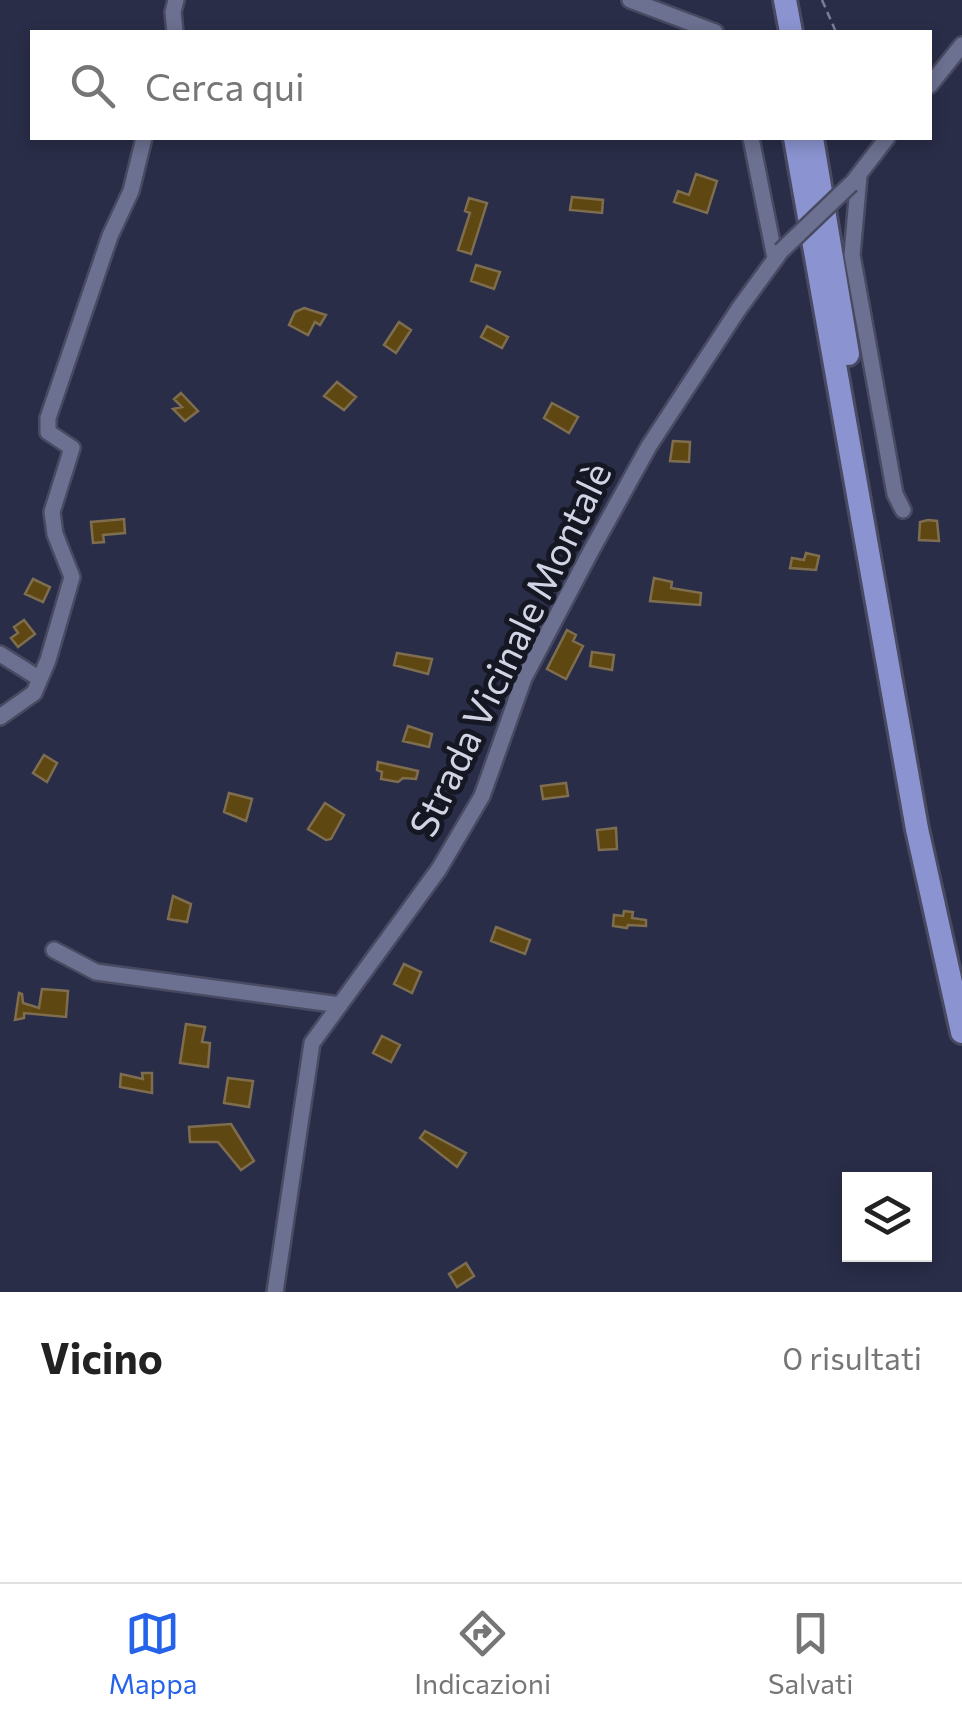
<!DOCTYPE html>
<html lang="it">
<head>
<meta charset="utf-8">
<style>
	:root { --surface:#fff; --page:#f2f2f2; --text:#222; --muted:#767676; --line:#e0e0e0; --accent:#2563eb }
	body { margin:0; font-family:Commissioner,sans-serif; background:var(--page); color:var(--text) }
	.controls { position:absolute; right:30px; bottom:30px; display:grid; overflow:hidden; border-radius:0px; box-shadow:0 5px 15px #0003 }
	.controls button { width:90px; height:90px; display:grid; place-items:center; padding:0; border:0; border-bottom:2px solid var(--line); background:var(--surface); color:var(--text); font:50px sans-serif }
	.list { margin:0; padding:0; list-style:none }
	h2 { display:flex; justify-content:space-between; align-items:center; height:130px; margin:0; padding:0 40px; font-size:42px }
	h2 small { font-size:32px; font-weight:400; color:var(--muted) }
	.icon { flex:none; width:55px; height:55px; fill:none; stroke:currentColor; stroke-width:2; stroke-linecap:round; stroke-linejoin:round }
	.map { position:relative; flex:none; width:962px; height:1292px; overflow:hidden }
	.search { position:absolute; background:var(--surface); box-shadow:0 5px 15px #0003; left:30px; right:30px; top:30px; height:110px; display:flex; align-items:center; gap:25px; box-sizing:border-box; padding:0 35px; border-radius:0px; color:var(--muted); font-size:38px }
	.sheet { height:290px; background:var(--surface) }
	nav { display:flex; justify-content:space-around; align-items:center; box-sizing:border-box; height:140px; border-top:2px solid var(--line); background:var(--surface); font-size:28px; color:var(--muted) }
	nav a { display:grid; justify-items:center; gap:5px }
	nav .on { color:var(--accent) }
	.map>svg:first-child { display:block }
</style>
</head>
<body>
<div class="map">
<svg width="962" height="1292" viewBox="0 0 962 1292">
	<rect width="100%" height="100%" fill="#2a2d48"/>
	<path fill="#5f4711" stroke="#7e6e4f" stroke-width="2.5" d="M696,174L717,181L707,213L674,202L678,191L689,195Z
		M572,197L603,200L602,213L570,210Z
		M469,198L487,203L471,254L458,250L470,213L465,211Z
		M476,265L500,272L494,289L471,281Z
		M304,308L326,315L320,325L315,322L308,335L289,325L295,312Z
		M399,322L411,330L396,353L384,345Z
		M487,326L508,337L502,348L481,337Z
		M337,382L356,397L344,410L324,396Z
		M181,393L198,411L185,421L173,409L182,407L174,399Z
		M552,403L578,417L569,433L544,418Z
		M673,441L690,442L689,462L670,461Z
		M124,519L125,533L103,535L104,542L93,543L91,522Z
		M928,520L937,521L939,541L919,540L920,522Z
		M806,553L819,556L816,570L790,568L792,558L804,560Z
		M654,578L672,582L671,588L701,593L700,605L650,601Z
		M33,579L50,587L43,602L25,594Z
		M24,620L35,634L18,647L11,638L18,633L14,627Z
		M567,630L576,635L573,641L583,646L566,679L547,669Z
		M592,652L614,655L612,670L590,666Z
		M397,653L432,659L428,674L394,665Z
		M408,726L432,734L429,747L403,741Z
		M44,755L57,763L47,782L33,773Z
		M378,762L418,771L416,779L403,778L398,782L381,779L382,772L377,770Z
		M566,783L568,796L543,799L541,786Z
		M229,793L252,799L246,821L224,812Z
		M325,803L344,815L331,839L326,840L308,829Z
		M616,828L617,849L599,850L597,830Z
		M173,896L191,904L187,922L168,919Z
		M624,911L633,912L632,918L646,920V926L628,925L627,928L613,926L614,915L623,916Z
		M496,927L530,940L525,954L491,941Z
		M404,964L421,972L412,993L394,984Z
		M42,989L68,991L66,1017L24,1013V1018L15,1020L19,993L22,994L23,1003L39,1008Z
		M186,1024L205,1027L202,1042L210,1043L208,1067L180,1063Z
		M382,1036L400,1045L391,1062L373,1053Z
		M142,1073H152V1093L120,1087L121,1074L143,1079Z
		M228,1078L253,1081L249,1107L224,1103Z
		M231,1124L254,1161L241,1170L218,1142H190L189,1127Z
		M425,1131L466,1153L457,1167L420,1138Z
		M466,1263L474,1276L457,1287L449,1274Z"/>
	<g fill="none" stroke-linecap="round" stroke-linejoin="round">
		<defs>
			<path id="minor" d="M630,0L715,32
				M175,32L173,12L176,0
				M930,85L962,45
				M751,138L775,258
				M859,176L852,255L895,494L903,510
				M853,182L887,138
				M0,654L40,679
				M0,717L34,693L48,660L72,577L55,534L52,512L72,448L48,432V418L110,236L131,191L144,138
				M54,950L96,972L340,1005
				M275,1292L312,1043L439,869L482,796L524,678L591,551L649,446L738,310L781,251"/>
			<path id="highway" d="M785,0L791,32
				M795,138L917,829L962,1032
				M812,138L848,354"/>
		</defs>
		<use href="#minor" stroke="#484a61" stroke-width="20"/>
		<use href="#highway" stroke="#484a61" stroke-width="28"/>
		<path stroke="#7b7e95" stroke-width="2.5" stroke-dasharray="8 5" stroke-linecap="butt" d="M822,0L836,32"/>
		<use href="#minor" stroke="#6c7191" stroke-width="15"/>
		<use href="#highway" stroke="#8b94d0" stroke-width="22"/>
		<defs>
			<path id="minor-bridge" d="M781,251L851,184"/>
		</defs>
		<use href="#minor-bridge" stroke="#484a61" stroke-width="20" stroke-linecap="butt"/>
		<use href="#minor-bridge" stroke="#6c7191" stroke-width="15"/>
	</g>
	<g text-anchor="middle" stroke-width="10" stroke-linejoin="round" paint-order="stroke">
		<g font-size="38" fill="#d1d4e5" stroke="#151723">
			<text transform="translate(511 650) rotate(-64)" y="13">Strada Vicinale Montalè</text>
		</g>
	</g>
</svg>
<div class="controls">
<button><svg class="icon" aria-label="layers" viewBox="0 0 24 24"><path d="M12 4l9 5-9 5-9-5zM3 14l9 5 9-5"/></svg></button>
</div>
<div class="search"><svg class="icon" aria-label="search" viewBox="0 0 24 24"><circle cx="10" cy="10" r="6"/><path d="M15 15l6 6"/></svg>Cerca qui</div>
</div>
<section class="sheet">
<h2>Vicino<small>0 risultati</small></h2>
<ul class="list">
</ul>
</section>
<nav>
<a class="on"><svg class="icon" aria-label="map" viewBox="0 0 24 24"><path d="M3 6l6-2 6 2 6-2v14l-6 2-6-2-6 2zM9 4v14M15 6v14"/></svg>Mappa</a>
<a><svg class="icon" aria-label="directions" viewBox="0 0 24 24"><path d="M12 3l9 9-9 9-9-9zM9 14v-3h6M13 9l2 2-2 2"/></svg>Indicazioni</a>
<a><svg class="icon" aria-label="saved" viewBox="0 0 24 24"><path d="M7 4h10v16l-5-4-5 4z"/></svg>Salvati</a>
</nav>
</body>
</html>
